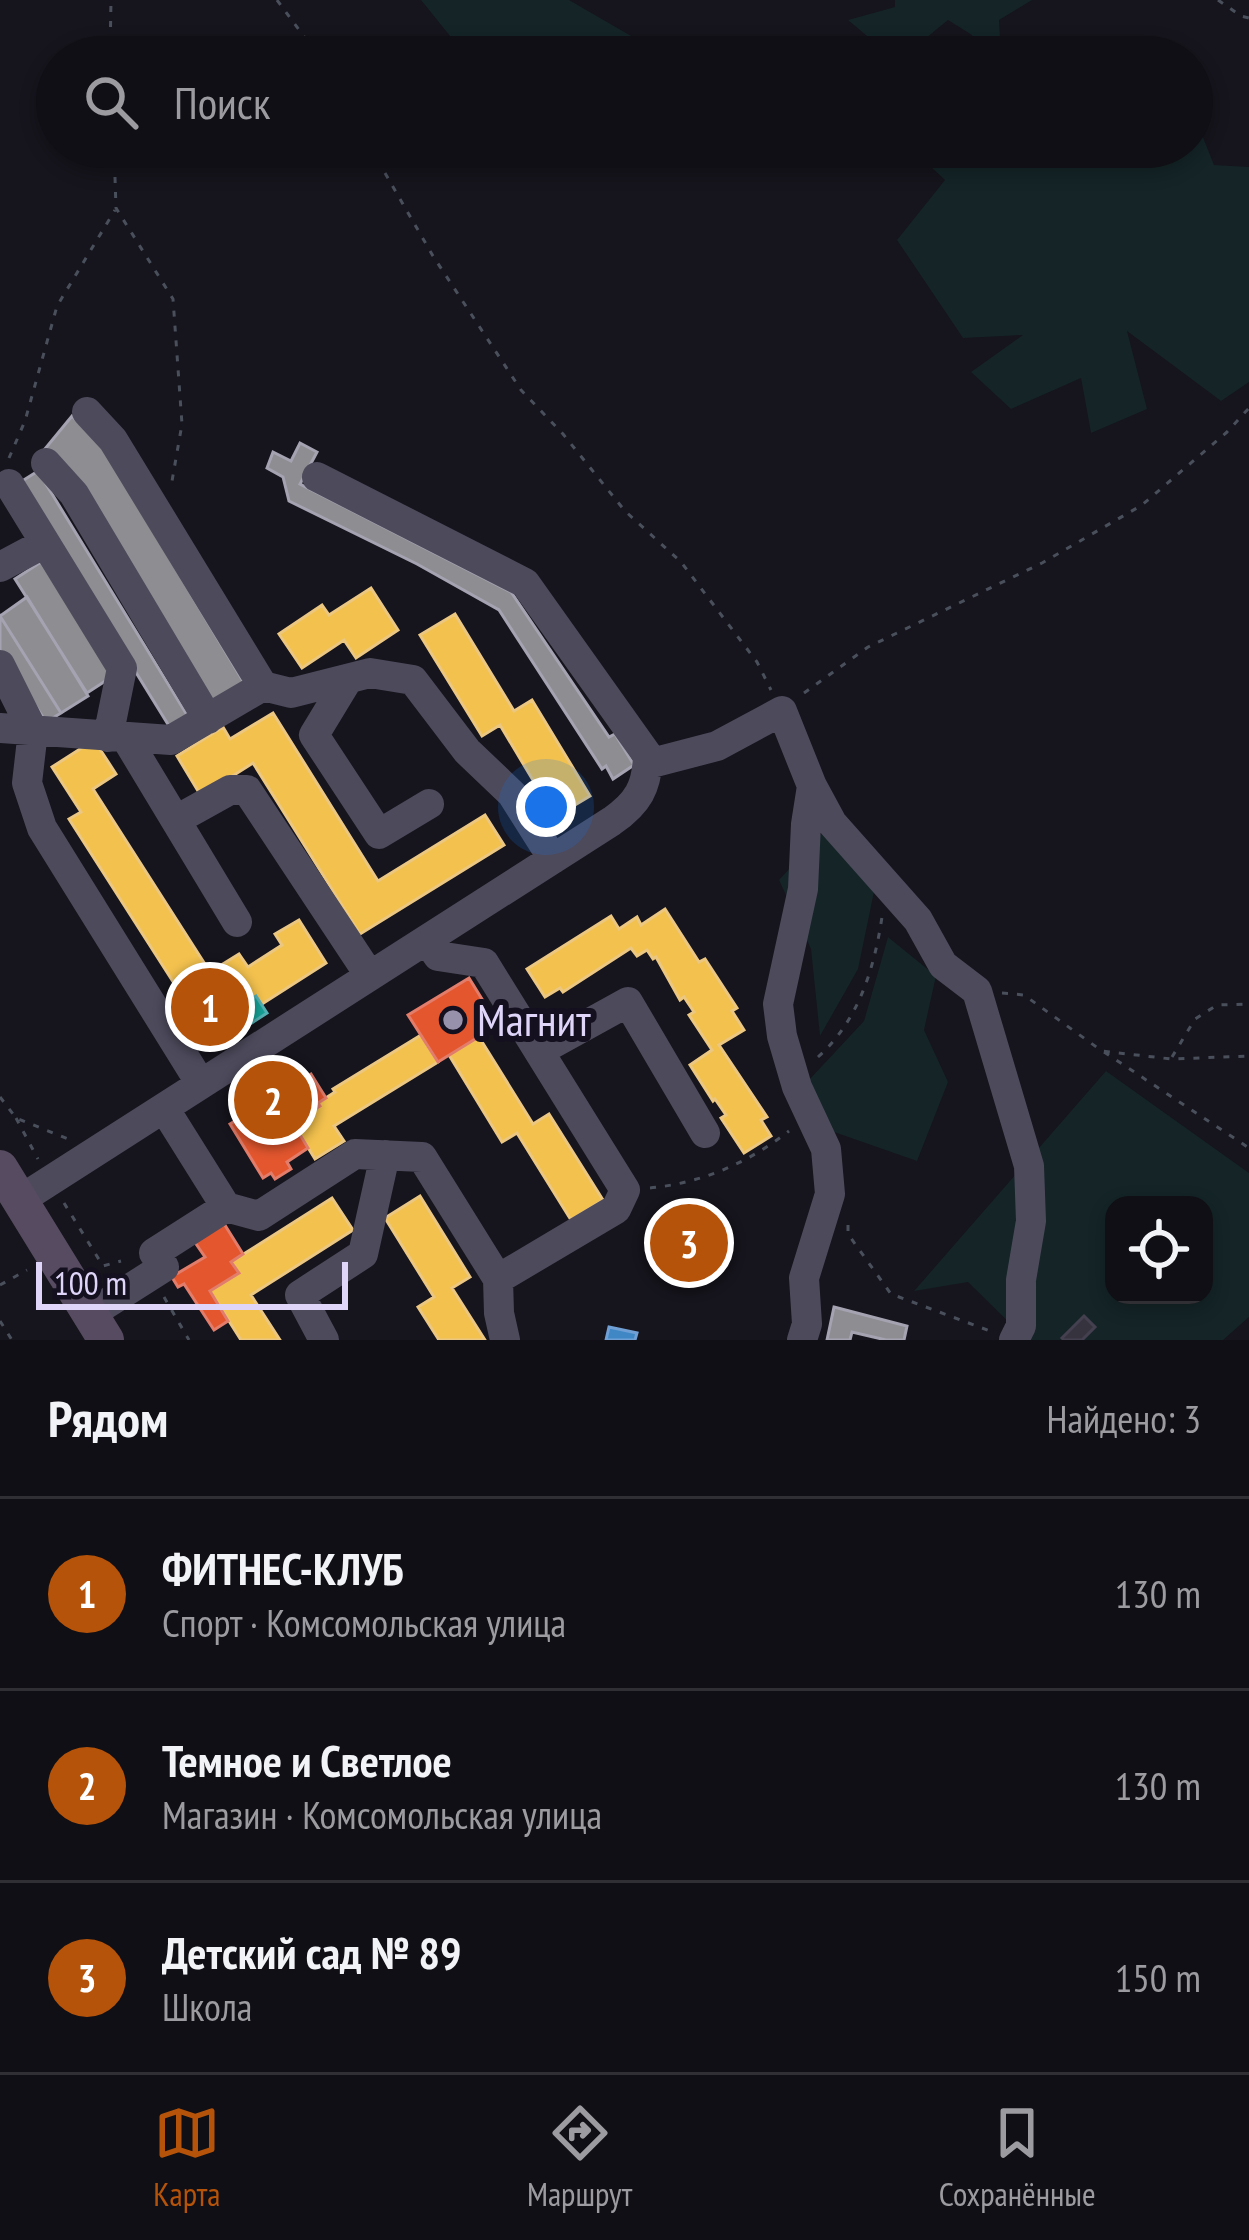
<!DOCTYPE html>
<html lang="ru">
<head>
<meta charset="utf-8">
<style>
	:root { --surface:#100f15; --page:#1e1d22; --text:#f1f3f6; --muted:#9c9ca0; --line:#302f34; --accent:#b45309 }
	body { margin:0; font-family:"PT Sans Narrow",sans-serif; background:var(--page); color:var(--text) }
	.controls { position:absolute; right:36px; bottom:36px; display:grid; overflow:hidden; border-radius:24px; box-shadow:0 6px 18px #0003 }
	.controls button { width:108px; height:108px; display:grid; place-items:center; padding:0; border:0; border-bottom:3px solid var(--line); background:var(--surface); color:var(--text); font:60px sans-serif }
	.scale { position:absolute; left:36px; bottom:30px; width:312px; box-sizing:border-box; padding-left:12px; border:6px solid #ded5f9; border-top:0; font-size:33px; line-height:42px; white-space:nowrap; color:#ded5f9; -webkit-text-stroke:9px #151020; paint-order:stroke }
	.you { position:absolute; left:546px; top:807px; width:42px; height:42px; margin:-30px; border:9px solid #fff; border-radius:50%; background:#1a73e8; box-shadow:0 0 0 18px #1a73e833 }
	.badge { display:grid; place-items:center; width:78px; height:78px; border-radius:50%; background:var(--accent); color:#fff; font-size:39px; font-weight:700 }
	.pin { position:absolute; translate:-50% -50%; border:6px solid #fff; box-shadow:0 3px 12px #0006 }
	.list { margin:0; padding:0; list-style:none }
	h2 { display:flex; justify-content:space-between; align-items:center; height:156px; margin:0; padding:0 48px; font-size:51px }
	h2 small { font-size:39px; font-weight:400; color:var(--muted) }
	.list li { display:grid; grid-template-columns:78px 1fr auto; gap:36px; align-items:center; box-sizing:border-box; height:192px; padding:0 48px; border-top:3px solid var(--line) }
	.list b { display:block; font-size:45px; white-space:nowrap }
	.list p { margin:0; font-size:39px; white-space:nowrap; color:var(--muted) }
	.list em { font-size:39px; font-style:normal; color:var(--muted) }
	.icon { flex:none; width:66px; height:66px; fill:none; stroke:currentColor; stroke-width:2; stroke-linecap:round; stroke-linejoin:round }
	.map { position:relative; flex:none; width:1249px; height:1340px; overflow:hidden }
	.search { position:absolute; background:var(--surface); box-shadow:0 6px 18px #0003; left:36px; right:36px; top:36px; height:132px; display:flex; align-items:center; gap:30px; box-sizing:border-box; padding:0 42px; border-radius:66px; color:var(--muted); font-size:45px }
	.sheet { height:732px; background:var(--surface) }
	nav { display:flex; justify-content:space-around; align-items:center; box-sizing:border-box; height:168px; border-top:3px solid var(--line); background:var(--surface); font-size:33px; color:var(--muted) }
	nav a { display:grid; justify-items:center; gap:6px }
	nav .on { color:var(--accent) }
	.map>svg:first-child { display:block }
</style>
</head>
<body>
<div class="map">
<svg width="1249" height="1340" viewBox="0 0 1249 1340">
	<rect width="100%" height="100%" fill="#16141c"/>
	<path fill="#142427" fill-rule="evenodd" d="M421,0H569L645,44L636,57H467Z
		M895,0H1032L999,20L1001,57H975L972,35L948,20L903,57H892L848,20L895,7Z
		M1192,110L1214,165L1249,167V382L1221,401L1127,331L1147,409L1091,433L1081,378L1011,409L971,372L1023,335L963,338L897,240L945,180L910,147H1192Z
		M822,833L875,887L858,969L820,1036L811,949L779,880Z
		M888,937L936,976L924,1030L948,1082L917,1161L814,1125L808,1081L864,1021Z
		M1106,1071L1249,1173V1317L1223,1340H1027L968,1282L914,1291ZM1114,1205H1204V1295H1114Z"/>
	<path fill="#f2c14e" stroke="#ecc781" stroke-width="3" d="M371,588L398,630L356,658L344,640L302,668L279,634L322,605L329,615Z
		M455,614L514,711L532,700L590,796L555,817L500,725L482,736L420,635Z
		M273,713L378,881L485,815L504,845L360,934L253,763L201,796L177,756L223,727L230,739Z
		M94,740L116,774L93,789L210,972L179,991L69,819L81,812L52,767Z
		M665,909L699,962L705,959L737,1008L732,1011L744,1030L719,1045L767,1117L761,1120L771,1136L744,1153L721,1118L726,1115L715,1099L713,1101L690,1065L712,1050L689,1015L694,1012L684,997L680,1000L656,957L653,959L647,950L637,956L631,948L563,992L560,988L545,997L527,969L611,916L619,929L637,917L641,925Z
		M299,920L326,963L262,1004L256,996L234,1010L210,972L239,954L248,967L282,945L275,934Z
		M421,1035L438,1062L334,1126L344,1141L315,1159L293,1123L320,1106L318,1103L335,1092L333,1089Z
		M479,1037L533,1124L549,1114L603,1200L571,1220L517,1133L502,1142L449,1055Z
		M420,1196L470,1277L452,1288L485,1340H439L418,1307L434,1297L385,1218Z
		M332,1198L353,1230L251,1295L280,1340H241L210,1291L239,1273L231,1262Z"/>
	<path fill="#e4572e" stroke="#e27d6b" stroke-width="3" d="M469,978L498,1025L438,1062L408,1015Z
		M311,1074L326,1098L318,1103L320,1106L293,1123L308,1148L287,1162L291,1169L275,1179L271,1173L263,1178L230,1124Z
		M223,1222L243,1254L231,1262L239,1273L210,1291L228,1321L214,1330L184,1284L178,1287L170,1274L176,1270L178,1273L205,1257L194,1241Z"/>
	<path fill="#3f88c5" stroke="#6f9fd5" stroke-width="3" d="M609,1327L637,1333L635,1340H606Z"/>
	<path fill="#17a398" stroke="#53b2b5" stroke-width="3" d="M210,972L234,1010L256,996L267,1013L215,1047L179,991Z"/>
	<path fill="#8d8d92" stroke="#a5a3b1" stroke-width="3" d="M72,416L104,449L246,686L214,705L44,450Z
		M300,443L317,452L300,484L511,592L609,737L615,734L634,765L613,779L606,766L602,769L499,610L417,564L289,501L283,477L267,468L273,452L291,461Z
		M38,471L187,715L169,726L19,483Z
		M41,562L113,676L87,693L15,579Z
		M27,597L88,696L61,713L0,616Z
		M0,616L61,713L46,722L0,650Z
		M834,1307L907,1326L904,1340H886L852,1332L850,1340H827Z"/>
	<path fill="#36323e" stroke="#44404f" stroke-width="3" d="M1084,1316L1095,1327L1082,1340H1064L1062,1338Z"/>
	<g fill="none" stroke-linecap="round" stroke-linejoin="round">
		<path stroke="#49505c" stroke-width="3" stroke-dasharray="6 9" stroke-linecap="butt" d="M277,0L319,57
			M1218,0L1241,16L1249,18
			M110,57L111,0
			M114,147L116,208L173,299L182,424L172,481
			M370,147L433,256L521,390L563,434L625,511L681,562L757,662L771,690
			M9,458L25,421L57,306L115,210
			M804,693L868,647L1042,563L1142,505L1227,432L1249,408
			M1002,993L1024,995L1102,1051L1171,1059L1249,1056
			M1104,1052L1249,1148
			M818,1057C858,1021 874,970 882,917
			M1172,1057L1195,1019L1217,1005L1249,1004
			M0,1097L16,1118L68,1139
			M16,1118L38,1159
			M650,1188C702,1183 748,1163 789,1131
			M64,1203L103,1266L121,1261
			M848,1225V1234L891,1294L990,1331
			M0,1285L27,1270
			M164,1297L189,1340
			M0,1321L12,1340"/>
		<path stroke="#4d4a5c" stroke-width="30" d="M46,463L74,494L208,719
			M9,484L122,668L108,737
			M0,567L45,543
			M0,665L33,731L27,783L42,828L201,1084
			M348,679L314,735L379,834L429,804
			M263,686L291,693L370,673L413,680L467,751L512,794L553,859
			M0,728L171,740L263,686L113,440L87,412
			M126,738L237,922
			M648,764L717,746L782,711L812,786L832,823L918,920L943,965L977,991L1029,1166L1031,1221L1021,1280V1326L1014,1340
			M176,820L230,790H247L370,976
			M427,940L438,956L484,963L625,1190L616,1209L498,1279
			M539,1051L628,1002L705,1133
			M164,1108L226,1207L259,1216L355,1154L422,1157L498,1279L499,1313L505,1340
			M20,1200L612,821C638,803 647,787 648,756L525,583L317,477
			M90,1314L164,1267L154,1253L226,1207
			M324,1340L300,1295L363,1254L385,1155
			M802,1340L807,1324L804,1278L830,1194L826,1149L797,1087L782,1036L778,1004L803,889L806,824L812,786"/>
		<path stroke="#564b60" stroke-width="36" d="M0,1168L106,1340"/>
	</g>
	<circle fill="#9891ac" stroke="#151020" stroke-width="4.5" cx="453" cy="1020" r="12"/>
	<g text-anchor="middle" stroke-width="12" stroke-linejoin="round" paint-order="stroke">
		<g font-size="45" fill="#ded5f9" stroke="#151020" text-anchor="start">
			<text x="477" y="1036">Магнит</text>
		</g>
	</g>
</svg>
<div class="controls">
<button><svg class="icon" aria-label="locate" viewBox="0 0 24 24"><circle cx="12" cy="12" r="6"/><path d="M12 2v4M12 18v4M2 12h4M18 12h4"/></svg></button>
</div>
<div class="scale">100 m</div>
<div class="you"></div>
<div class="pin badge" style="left:210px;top:1007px">1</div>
<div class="pin badge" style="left:273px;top:1100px">2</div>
<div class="pin badge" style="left:689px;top:1243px">3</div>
<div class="search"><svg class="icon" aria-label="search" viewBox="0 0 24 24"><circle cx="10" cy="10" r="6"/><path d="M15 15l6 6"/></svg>Поиск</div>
</div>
<section class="sheet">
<h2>Рядом<small>Найдено: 3</small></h2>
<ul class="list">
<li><span class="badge">1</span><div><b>ФИТНЕС-КЛУБ</b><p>Спорт · Комсомольская улица</p></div><em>130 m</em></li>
<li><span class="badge">2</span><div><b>Темное и Светлое</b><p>Магазин · Комсомольская улица</p></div><em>130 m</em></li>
<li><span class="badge">3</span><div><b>Детский сад № 89</b><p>Школа</p></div><em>150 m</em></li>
</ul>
</section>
<nav>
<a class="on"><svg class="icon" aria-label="map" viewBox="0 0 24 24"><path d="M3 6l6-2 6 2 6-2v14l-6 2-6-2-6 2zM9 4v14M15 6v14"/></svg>Карта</a>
<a><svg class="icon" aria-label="directions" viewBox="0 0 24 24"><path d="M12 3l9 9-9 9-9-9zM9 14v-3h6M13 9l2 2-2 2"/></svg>Маршрут</a>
<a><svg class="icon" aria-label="saved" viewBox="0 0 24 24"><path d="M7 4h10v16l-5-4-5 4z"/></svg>Сохранённые</a>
</nav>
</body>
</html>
